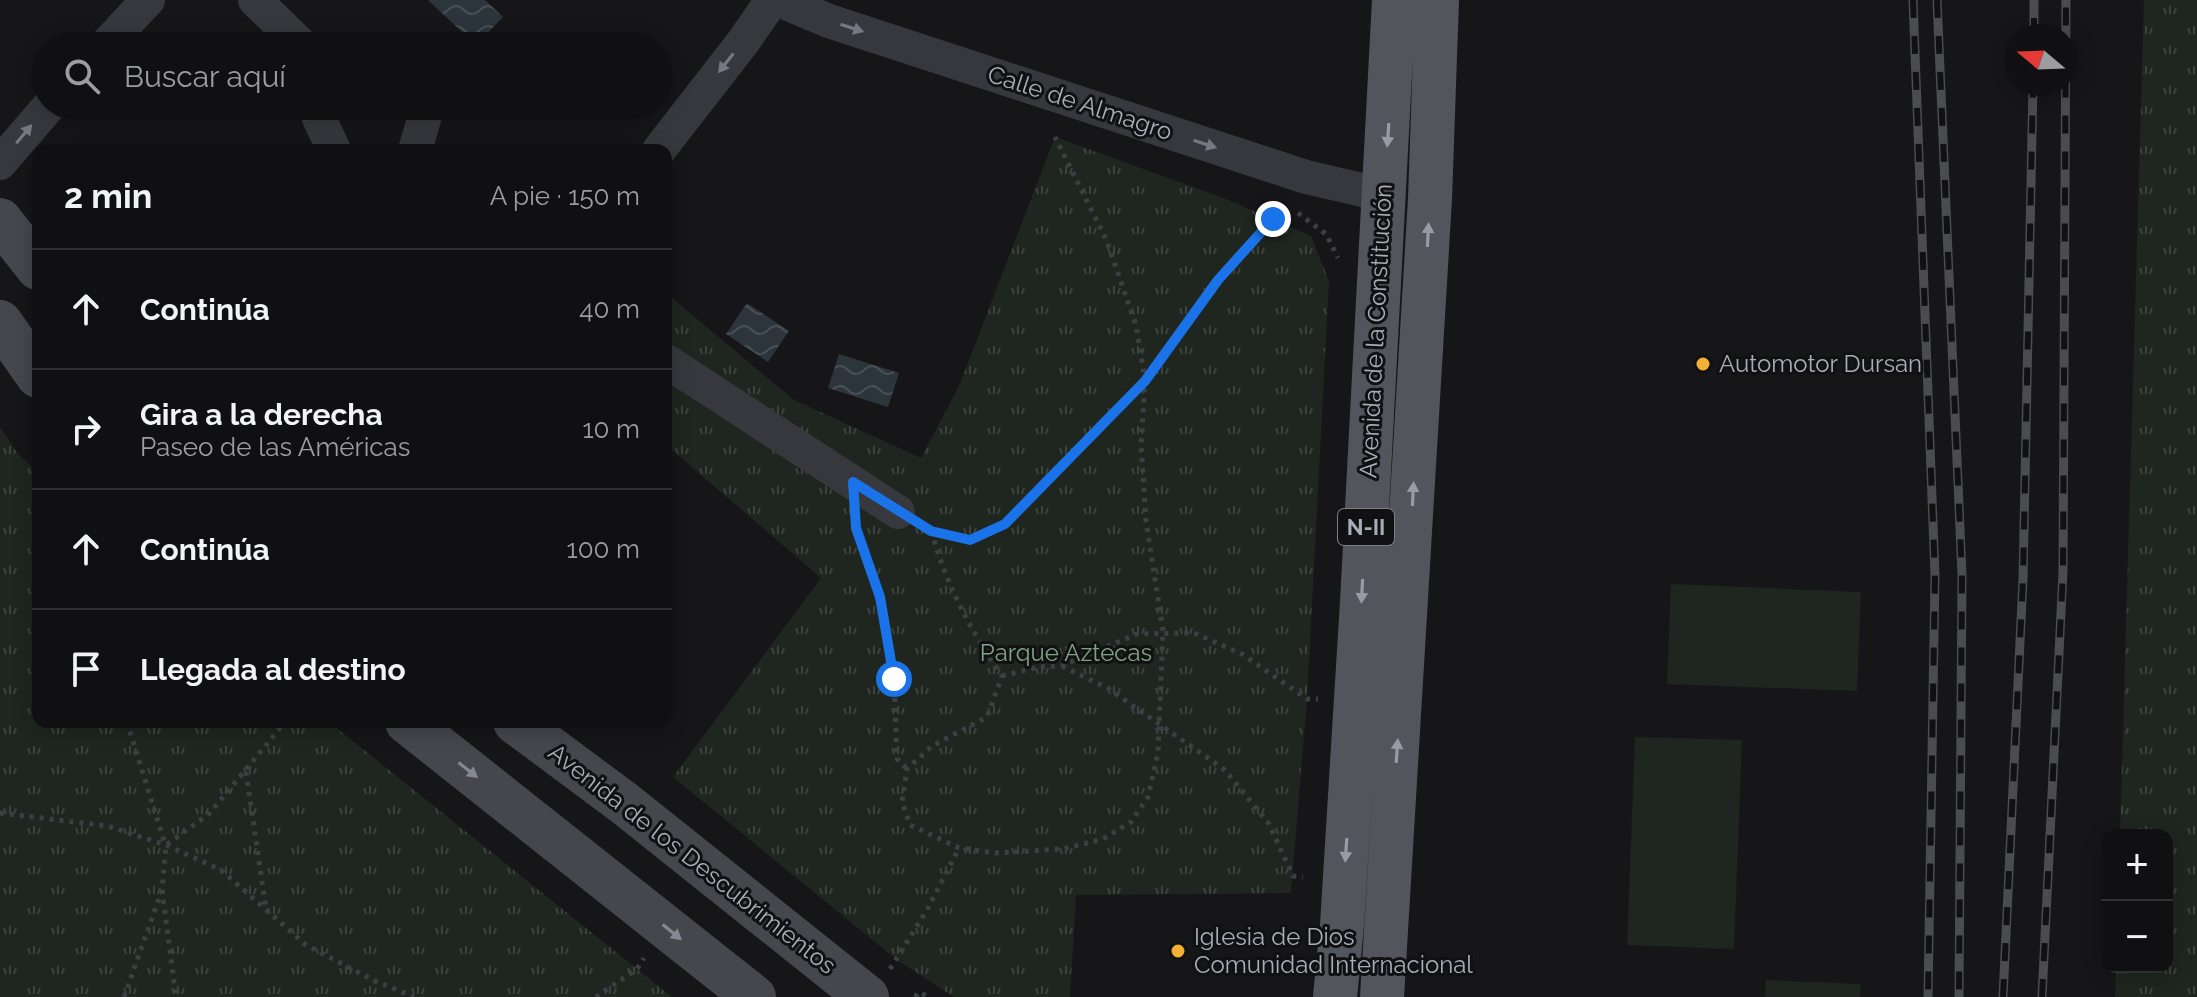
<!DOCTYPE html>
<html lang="es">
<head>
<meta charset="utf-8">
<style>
	:root { --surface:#101012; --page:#1e1e20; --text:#f1f3f6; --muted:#9c9d9f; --line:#303032 }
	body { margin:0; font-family:Raleway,sans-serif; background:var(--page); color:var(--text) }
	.controls { position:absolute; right:24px; bottom:24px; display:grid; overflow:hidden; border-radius:16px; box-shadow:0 4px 20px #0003 }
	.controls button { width:72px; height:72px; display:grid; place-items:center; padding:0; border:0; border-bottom:2px solid var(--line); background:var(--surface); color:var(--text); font:40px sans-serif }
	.compass { position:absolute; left:2005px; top:24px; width:72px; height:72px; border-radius:50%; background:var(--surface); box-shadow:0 4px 20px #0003; rotate:289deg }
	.stop { position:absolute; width:24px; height:24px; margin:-18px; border:6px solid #1a73e8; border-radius:50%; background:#fff }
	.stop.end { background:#1a73e8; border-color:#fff; box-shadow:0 2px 8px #0008 }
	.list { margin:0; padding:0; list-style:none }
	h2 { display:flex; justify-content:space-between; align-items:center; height:104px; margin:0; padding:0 32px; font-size:34px }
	h2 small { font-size:26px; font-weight:400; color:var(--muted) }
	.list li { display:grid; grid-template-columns:52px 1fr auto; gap:24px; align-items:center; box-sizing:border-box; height:120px; padding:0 32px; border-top:2px solid var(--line) }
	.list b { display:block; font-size:30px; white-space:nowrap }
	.list p { margin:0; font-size:26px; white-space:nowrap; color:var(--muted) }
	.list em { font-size:26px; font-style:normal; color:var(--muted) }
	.icon { flex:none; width:44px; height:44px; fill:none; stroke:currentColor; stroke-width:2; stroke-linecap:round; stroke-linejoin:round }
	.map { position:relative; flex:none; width:2197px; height:997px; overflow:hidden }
	.search { position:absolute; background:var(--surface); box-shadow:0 4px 20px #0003; left:32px; top:32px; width:640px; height:88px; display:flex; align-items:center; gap:20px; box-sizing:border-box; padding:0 28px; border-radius:44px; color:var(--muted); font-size:30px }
	.panel { position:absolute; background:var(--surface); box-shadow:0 4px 20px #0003; left:32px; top:144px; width:640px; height:584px; border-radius:16px }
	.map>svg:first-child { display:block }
</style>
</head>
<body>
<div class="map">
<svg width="2197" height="997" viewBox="0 0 2197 997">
	<defs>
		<pattern id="grass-tufts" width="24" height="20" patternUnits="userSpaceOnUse" patternTransform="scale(2)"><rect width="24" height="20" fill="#1e261f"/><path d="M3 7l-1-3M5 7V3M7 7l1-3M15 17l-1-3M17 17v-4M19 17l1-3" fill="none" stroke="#3c433d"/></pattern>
		<pattern id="water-waves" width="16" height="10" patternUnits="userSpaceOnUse" patternTransform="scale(2)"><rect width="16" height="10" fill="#2c353c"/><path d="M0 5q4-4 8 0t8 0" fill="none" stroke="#485056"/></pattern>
	</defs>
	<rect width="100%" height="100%" fill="#161618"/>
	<path fill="url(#grass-tufts)" d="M2144,0H2197V997H2115L2116,967H2167V835H2120Z
		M1055,137L1226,199L1311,236L1329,281L1307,699L1291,893L1076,895L1070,997H954L897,960L673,777L821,578L666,445V293L794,400L921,458L959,386Z
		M0,427L18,454L38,473V722H329L672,997H0Z"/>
	<path fill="#1e261f" d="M1671,584L1861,592L1857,691L1667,684Z
		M1635,737L1742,740L1734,949L1627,945Z
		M1766,980L1861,984L1860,997H1765Z"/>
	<path fill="url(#water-waves)" d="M428,0H485L503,17L476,45Z
		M747,303L789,331L768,362L726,334Z
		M839,354L899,373L888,407L828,388Z"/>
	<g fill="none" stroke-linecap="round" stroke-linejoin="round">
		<path stroke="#3d3f44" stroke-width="5" stroke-dasharray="4 6" stroke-linecap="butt" d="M1298,213L1326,234L1338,258
			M856,523L880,597L894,679L897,759L907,769
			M930,530L970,540L1005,524L1145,381L1218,280L1273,219
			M931,531C948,588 968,626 1002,676L987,717L932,746L907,769L902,802L910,825L959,848L995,853L1063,849L1103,839L1131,822L1148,797L1158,753L1163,631L1146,521L1141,445L1145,381L1136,325L1106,239L1055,137
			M1062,666L1109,689L1225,770L1269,824L1293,876L1303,877
			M1002,676L1038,667L1061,666L1137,634L1194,633L1242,654L1307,699H1318
			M127,722L165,844
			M246,772L266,909
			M0,813L107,826L166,845L221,870L306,945L373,980L414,997
			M162,890L176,997
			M890,969L927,910L959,848
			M124,997L162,890L166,845L209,814L285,722
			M596,997L637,969L644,958
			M915,997L919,992L928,997"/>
		<path stroke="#37383d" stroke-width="34" d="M255,0L302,46
			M779,0L829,21L1306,177L1384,195
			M105,46L148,0
			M321,106L318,116L334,150
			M415,150L428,106
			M659,150L743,42L772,0
			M0,163L49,106
			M666,361L898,512"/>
		<path stroke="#45474d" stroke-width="44" d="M0,220L38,268
			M0,322L38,376
			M407,722L754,997
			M515,722L624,803L867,997"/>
		<path stroke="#53555c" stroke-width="44" d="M1335,997L1342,925L1362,602L1394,0
			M1382,997L1430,199L1437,0"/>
		<defs>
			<path id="rail" d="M1913,0L1935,576L1928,997
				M1937,0L1962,575L1959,997
				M2034,36V0
				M2003,997L2023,579L2033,84
				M2042,997L2063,572L2066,0"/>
		</defs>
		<use href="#rail" stroke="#4a4c52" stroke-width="9"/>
		<use href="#rail" stroke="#111113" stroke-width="6" stroke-dasharray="18" stroke-linecap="butt"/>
	</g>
	<defs><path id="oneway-solid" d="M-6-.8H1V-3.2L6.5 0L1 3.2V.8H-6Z" transform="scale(2)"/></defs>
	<g fill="#757881">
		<use href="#oneway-solid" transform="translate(852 28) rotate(18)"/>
		<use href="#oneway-solid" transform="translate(726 63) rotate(128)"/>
		<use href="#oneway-solid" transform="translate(24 134) rotate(-50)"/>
		<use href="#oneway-solid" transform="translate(1205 144) rotate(18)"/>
	</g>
	<g fill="#979ba6">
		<use href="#oneway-solid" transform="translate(1388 135) rotate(94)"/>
		<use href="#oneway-solid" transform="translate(1428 235) rotate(-87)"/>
		<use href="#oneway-solid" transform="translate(1413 494) rotate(-87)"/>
		<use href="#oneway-solid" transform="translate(1362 591) rotate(93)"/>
		<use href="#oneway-solid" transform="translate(1397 751) rotate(-86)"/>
		<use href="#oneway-solid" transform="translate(1346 850) rotate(94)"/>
	</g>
	<g fill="#858993">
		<use href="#oneway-solid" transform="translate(468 770) rotate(38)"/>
		<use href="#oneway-solid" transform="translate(672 932) rotate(39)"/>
	</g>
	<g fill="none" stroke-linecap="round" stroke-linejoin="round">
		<path stroke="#1a73e8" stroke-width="10" d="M894,679L880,597L856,528L853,482L931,531L970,540L1005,524L1145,381L1218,280L1273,219"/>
	</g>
	<g fill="#f2b134" stroke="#111113" stroke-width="3">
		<circle cx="1703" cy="364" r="8"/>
		<circle cx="1178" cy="951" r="8"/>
	</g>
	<g text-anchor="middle" stroke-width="6" stroke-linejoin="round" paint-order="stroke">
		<rect fill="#111113" stroke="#7b7e86" stroke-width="2" x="1338" y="509" width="56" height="36" rx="6"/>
		<g font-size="22" font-weight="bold" fill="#a8adb8">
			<text x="1366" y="535">N-II</text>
		</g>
		<g font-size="24" fill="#a8adb8" stroke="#111113">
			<text transform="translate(1080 103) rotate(18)" y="8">Calle de Almagro</text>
			<text transform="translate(1376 331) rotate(-87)" y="8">Avenida de la Constitución</text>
			<text transform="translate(692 859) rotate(38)" y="8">Avenida de los Descubrimientos</text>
		</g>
		<g font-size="24" fill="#a8adb8" stroke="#111113" text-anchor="start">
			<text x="1719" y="372">Automotor Dursan</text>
			<text x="1194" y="945">Iglesia de Dios<tspan x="1194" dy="28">Comunidad Internacional</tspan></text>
		</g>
		<g font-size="24" fill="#7fa381" stroke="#111113">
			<text x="1066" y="661">Parque Aztecas</text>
		</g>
	</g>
</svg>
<div class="controls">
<button>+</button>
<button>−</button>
</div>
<svg class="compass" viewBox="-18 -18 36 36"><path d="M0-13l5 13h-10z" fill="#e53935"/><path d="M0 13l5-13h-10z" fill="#9c9d9f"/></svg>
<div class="stop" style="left:894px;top:679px"></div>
<div class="stop end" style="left:1273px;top:219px"></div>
<div class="search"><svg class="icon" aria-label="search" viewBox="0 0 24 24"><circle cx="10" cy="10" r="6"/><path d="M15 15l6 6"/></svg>Buscar aquí</div>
<section class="panel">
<h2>2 min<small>A pie · 150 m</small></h2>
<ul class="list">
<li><svg class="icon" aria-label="ahead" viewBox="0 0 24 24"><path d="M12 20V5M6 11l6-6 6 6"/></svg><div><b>Continúa</b></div><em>40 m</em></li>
<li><svg class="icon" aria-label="right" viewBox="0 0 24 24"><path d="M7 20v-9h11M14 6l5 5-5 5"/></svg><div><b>Gira a la derecha</b><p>Paseo de las Américas</p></div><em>10 m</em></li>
<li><svg class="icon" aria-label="ahead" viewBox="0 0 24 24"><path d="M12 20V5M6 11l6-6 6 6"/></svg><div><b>Continúa</b></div><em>100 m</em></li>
<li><svg class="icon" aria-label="arrive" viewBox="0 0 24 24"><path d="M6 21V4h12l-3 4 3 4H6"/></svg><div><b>Llegada al destino</b></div></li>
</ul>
</section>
</div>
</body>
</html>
